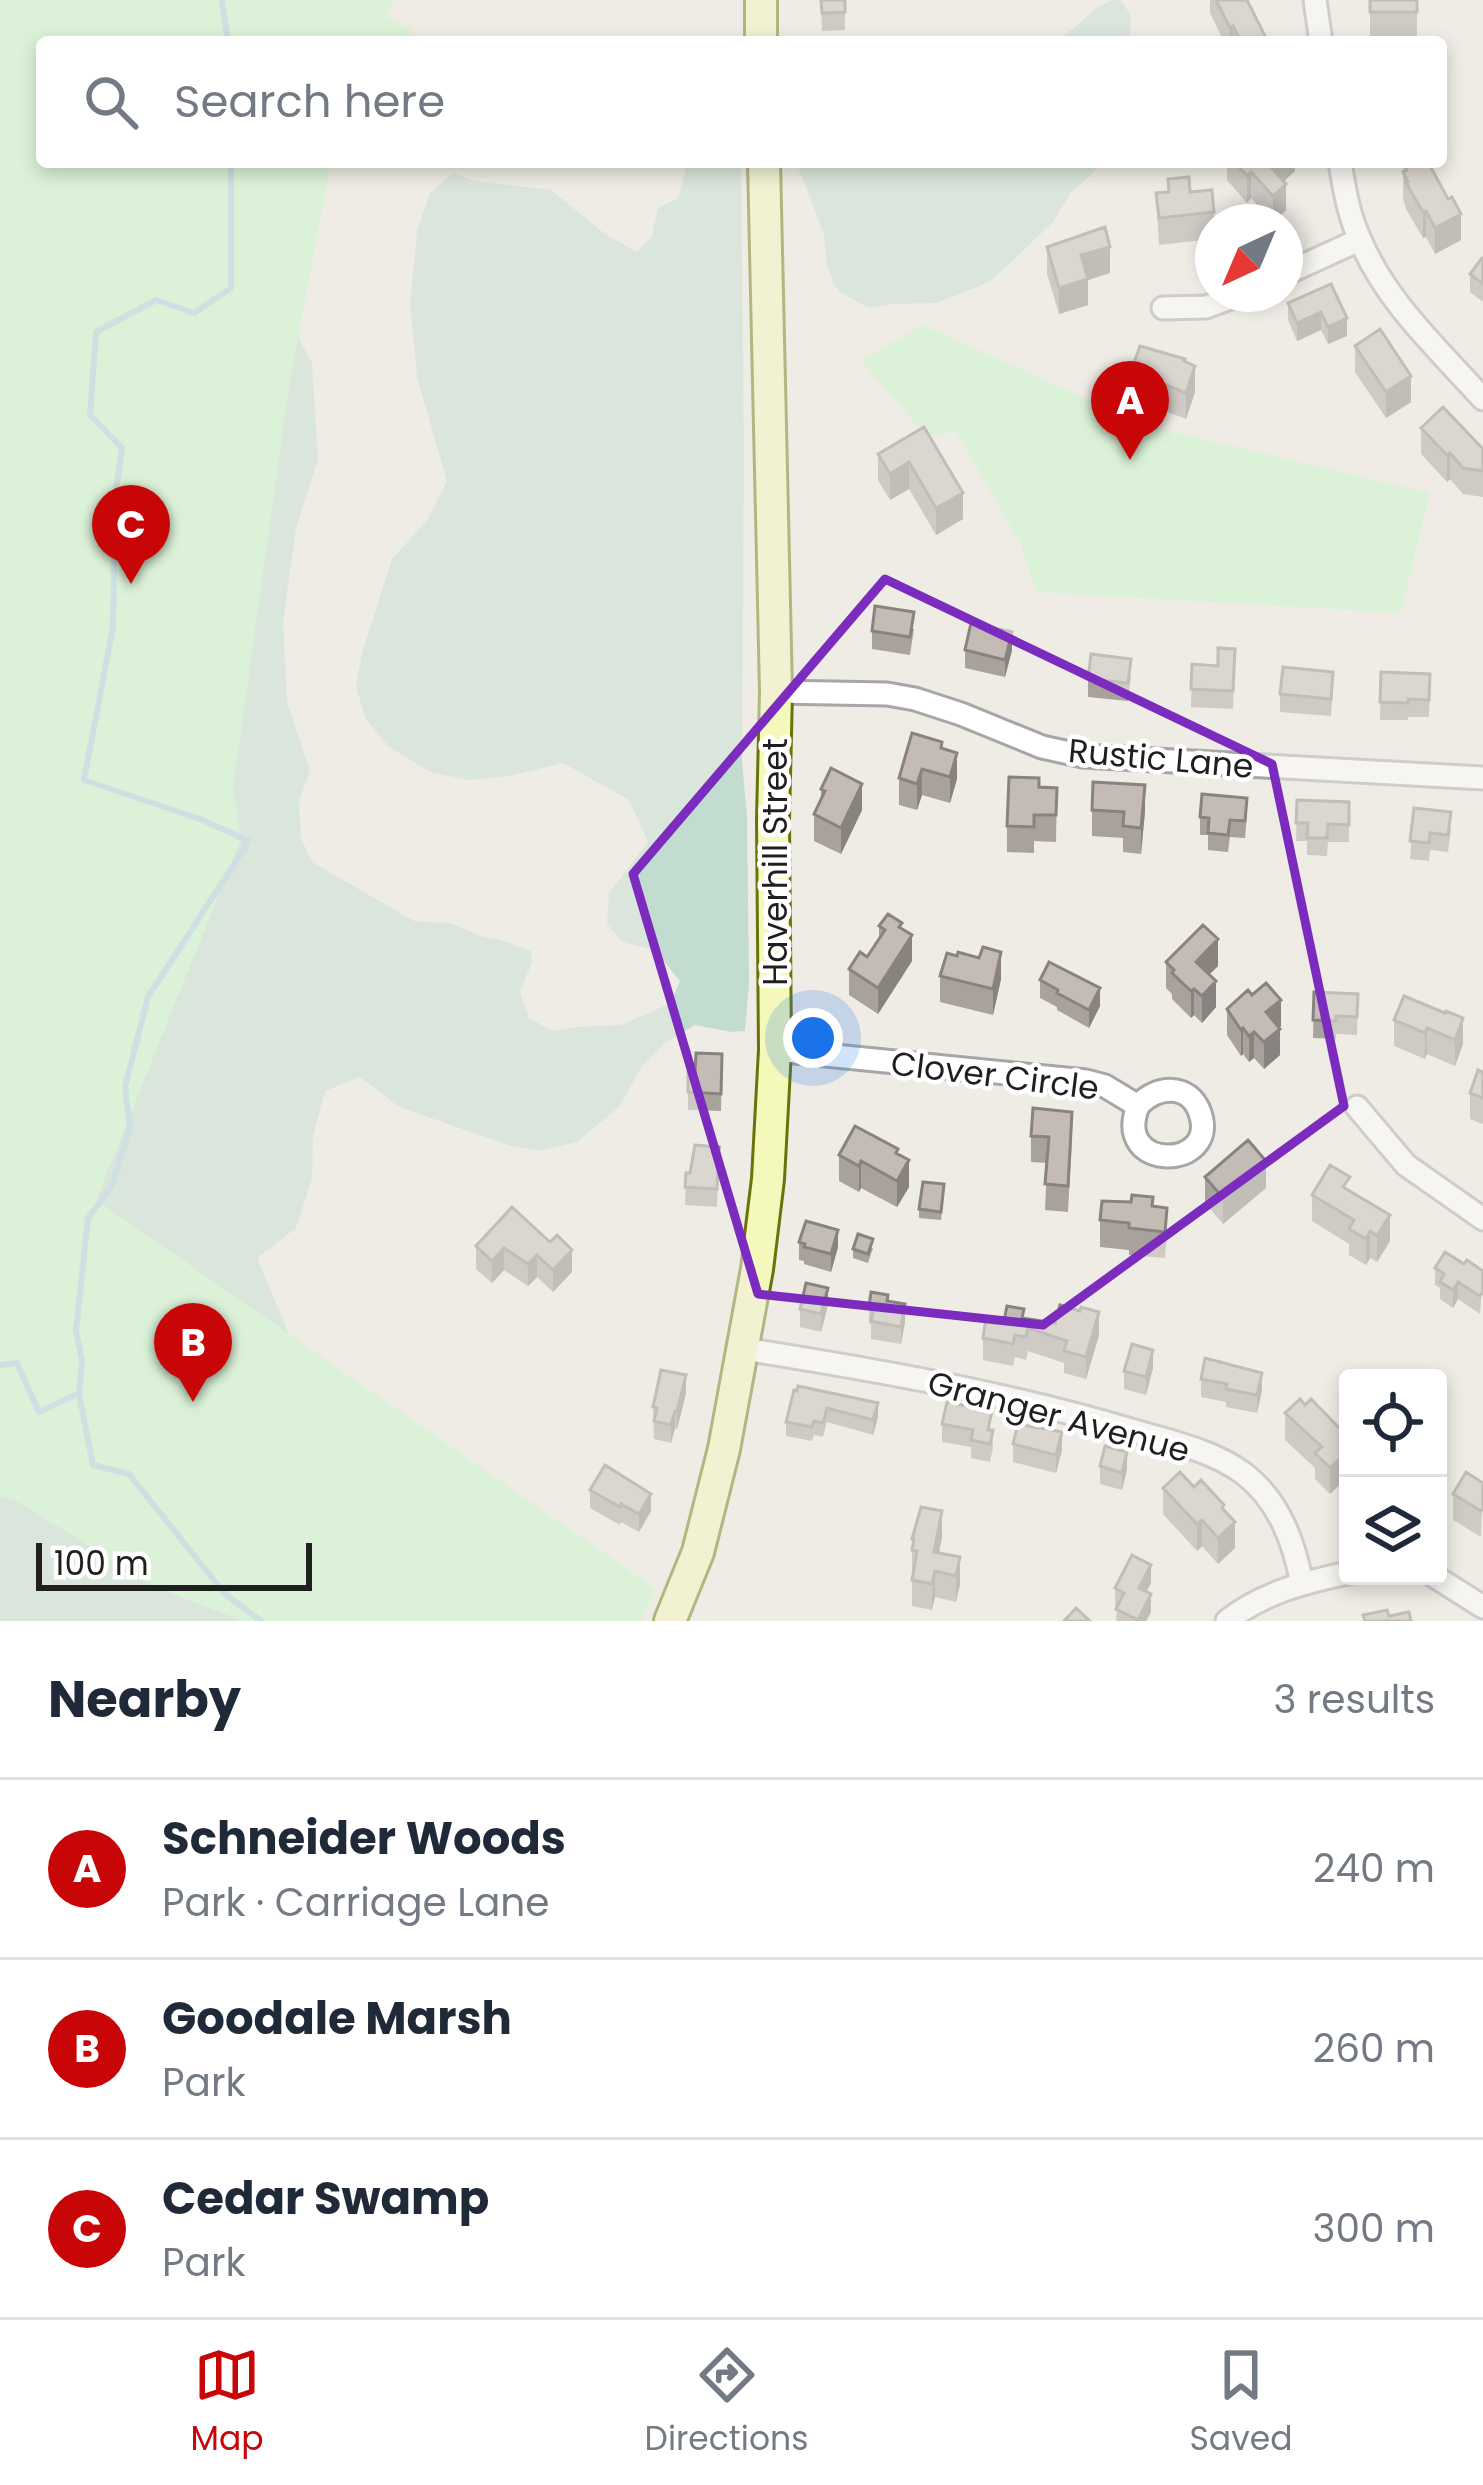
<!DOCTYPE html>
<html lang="en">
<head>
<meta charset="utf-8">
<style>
	:root { --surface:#fff; --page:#f6f6f7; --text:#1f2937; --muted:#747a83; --line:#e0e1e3; --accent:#c80608 }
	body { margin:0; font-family:Poppins,sans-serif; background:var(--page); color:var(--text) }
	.controls { position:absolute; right:36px; bottom:36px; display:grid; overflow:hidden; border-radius:12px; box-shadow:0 6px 18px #0003 }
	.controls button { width:108px; height:108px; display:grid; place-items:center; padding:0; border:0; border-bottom:3px solid var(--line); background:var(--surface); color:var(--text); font:60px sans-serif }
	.compass { position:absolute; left:1195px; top:204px; width:108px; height:108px; border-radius:50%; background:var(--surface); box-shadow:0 6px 18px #0003; rotate:224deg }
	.scale { position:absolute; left:36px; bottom:30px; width:276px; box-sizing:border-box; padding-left:12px; border:6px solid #1f1f1f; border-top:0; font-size:33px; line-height:42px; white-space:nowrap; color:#1f1f1f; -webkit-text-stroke:9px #fff; paint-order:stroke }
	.you { position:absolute; left:813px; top:1038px; width:42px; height:42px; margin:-30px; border:9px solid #fff; border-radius:50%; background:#1a73e8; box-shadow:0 0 0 18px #1a73e833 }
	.badge { display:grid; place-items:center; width:78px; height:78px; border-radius:50%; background:var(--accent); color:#fff; font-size:39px; font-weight:700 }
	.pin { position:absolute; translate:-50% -99px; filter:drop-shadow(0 3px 6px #0008) }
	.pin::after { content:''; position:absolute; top:63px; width:42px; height:36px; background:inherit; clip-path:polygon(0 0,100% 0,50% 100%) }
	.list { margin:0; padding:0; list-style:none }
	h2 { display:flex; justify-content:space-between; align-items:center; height:156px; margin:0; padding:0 48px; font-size:51px }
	h2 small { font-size:39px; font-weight:400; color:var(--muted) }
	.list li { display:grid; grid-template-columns:78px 1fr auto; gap:36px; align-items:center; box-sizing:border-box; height:180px; padding:0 48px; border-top:3px solid var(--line) }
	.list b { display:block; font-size:45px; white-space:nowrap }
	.list p { margin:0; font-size:39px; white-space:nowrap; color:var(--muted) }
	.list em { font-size:39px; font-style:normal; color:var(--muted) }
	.icon { flex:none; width:66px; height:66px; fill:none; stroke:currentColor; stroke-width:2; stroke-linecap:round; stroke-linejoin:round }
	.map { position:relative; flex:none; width:1483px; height:1621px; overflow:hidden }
	.search { position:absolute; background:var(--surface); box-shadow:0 6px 18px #0003; left:36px; right:36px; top:36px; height:132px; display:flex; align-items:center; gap:30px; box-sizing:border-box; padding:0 42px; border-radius:12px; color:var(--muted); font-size:45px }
	.sheet { height:696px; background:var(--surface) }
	nav { display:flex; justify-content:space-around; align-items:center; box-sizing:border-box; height:168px; border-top:3px solid var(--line); background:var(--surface); font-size:33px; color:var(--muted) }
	nav a { display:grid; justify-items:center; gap:6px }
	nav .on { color:var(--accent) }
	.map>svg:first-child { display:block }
</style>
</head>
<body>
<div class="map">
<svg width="1483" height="1621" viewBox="0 0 1483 1621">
	<rect width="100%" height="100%" fill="#efece5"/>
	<path fill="#c2ddd0" d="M0,0L42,42V162L283,309L312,363L318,460L296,528L283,622L287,702L310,771L299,801L301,838L312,862L414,921L451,923L480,936L501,940L531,951L532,962L520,992L529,1018L552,1031L577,1027L621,1025L671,1003L680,981L655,950L622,942L607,924L609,893L648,842L629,800L563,763L510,776L469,780L430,772L388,746L365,718L356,686L362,653L392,559L428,519L447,481L417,377L410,304L417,230L430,193L453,173L474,181L551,190L605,234L637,252L652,236L658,208L678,198L687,162H741L744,452L742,760L747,818L749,982L745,1031L731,1032L695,1025L666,1042L642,1066L619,1107L577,1142L539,1151L508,1145L399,1107L360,1077L325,1091L313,1136L312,1179L296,1228L257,1258L303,1368L551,1621H0Z
		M1113,0H1120L1131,15L1130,42H1057L1098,7Z
		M796,162H1105L1071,193L1052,223L1004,269L987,283L936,303L891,304L869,308L840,292L834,284L827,265L824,234Z"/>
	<path fill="#c3f8c7" d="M0,0H393L387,17L412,29L403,42H42V162H331L290,380L233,788L241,839L96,1200L656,1589L641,1621H242L153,1586L33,1511L15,1501L0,1497Z
		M923,325L1144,425L1430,493L1401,613L1037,592L1019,541L955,430C941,436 936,439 922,432L861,360Z"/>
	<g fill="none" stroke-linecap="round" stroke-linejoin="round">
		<path stroke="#a7d0dc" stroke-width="6" d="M222,0L228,42
			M0,1365L17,1363L39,1412L79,1393L82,1360L76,1331L88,1218L112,1186L130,1127L125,1087L148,997L249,841L200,819L84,780L113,627L115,497L122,448L90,415L96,332L156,300L194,313L231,288V162
			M79,1394L93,1465L129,1474L225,1594L261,1621"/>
		<defs>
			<path id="street" d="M1315,0L1321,42
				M1340,162C1344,187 1348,212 1358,235C1384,300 1437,348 1483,399
				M1285,274L1359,240
				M1163,308L1206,307L1241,294
				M776,692L887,694L915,699L961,714L1042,747L1083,756L1483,778
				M775,1050L1086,1081L1105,1086L1138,1106C1112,1173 1220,1170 1200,1113C1190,1083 1156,1085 1138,1106
				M1357,1107L1406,1165L1483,1219
				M744,1349C875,1370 1004,1392 1131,1430C1168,1441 1212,1450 1243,1473C1279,1500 1294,1542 1302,1584
				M1434,1576L1483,1607
				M1227,1621C1262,1593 1305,1582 1348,1573"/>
			<path id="secondary" d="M761,0V42
				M670,1621L698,1552L724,1449L757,1269L768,1179L775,1050L773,819L776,692L764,162"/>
		</defs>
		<use href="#street" stroke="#a6a6a6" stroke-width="27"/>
		<use href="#secondary" stroke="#697308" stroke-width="36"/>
		<use href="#street" stroke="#fff" stroke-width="21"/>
		<use href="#secondary" stroke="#f5f8bb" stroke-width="30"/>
	</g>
	<path fill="#a9a19c" d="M821,0H845V30L822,31Z
		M1210,0H1247L1266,42H1224L1210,13Z
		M1370,0H1417V38H1370Z
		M1227,162H1295V171L1284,181L1286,210L1273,222L1251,198L1247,203L1227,180Z
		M1403,163L1461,240L1435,254L1426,237L1423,238L1406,209L1403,198Z
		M1168,179L1190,192L1214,212L1213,239L1159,245L1156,193L1168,192Z
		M1047,247L1110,273L1088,280V305L1059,314L1047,274Z
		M1483,259V302L1470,292V274Z
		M1331,284L1347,336L1328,344L1321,330L1297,341L1288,320V303Z
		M1355,346L1411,402L1386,418L1355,372Z
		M1185,362L1195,392L1186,419L1131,398V371Z
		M924,427L963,519L936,535L909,489L890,500L878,480V454Z
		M1421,428L1483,471V497L1463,494L1450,479L1447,482L1421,454Z
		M914,629L910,655L872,649V631Z
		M1235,649L1233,709L1191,707L1192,664L1218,666Z
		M965,650H1012L1005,677L965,668Z
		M1381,672L1430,674L1429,717H1408V720H1380Z
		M1131,677L1128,701L1088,697V679Z
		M1333,689L1331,716L1280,712V694Z
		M942,748L957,779L950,803L922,795L917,810L899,805V778Z
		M1039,787L1057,788L1056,842L1034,841V853L1007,852V826Z
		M821,789L862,810L841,854L814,841V814L821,800Z
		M1297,800L1349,802V842H1328L1327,856L1307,855V841H1296Z
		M1414,808L1451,830L1448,852L1430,850L1429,861L1410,859Z
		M1092,810L1145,811L1141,854L1123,852V838L1092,836Z
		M1247,815L1245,838L1230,837L1228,852L1208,850V835H1200V817Z
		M879,926L902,928L912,961L878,1014L849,995V969L867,957L879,938Z
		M1166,962L1218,966L1209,974L1216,1007L1202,1023L1194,1015L1191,1018L1172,999V994L1166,988Z
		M940,976L1001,979L993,1015L940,1002Z
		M1040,980L1100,1006L1089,1028L1057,1010V1007L1040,998Z
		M1314,992L1358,994L1357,1035L1336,1034V1039L1313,1038Z
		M1404,996L1463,1044L1455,1066L1427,1054L1425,1059L1394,1046V1020Z
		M1227,1009L1281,1026L1279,1028L1280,1055L1264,1069L1254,1058L1249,1062L1243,1054L1241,1056L1227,1035Z
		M722,1054L721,1111L688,1110V1072H695Z
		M1483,1072V1124L1470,1119V1093Z
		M1031,1136L1072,1138L1068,1212L1045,1210L1047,1163L1031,1162Z
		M839,1155H898L909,1187L897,1207L861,1188L859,1192L839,1181Z
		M719,1164L717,1207L685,1205L686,1173Z
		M1205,1177L1266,1188L1223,1224L1205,1203Z
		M1350,1191L1390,1241L1377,1262L1370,1258L1366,1265L1349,1255V1244L1312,1221V1195Z
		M944,1193L941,1220L919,1218V1209Z
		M1153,1206L1167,1234L1165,1258L1129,1255V1250L1100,1247V1220Z
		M512,1207L572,1272L553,1292L537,1277L528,1286L504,1270L492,1283L476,1269V1246Z
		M799,1242L838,1247L831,1272L804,1264V1261L799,1260Z
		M873,1248L868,1263L853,1258V1249Z
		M1464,1264L1483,1271L1480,1314L1458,1299L1453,1308L1440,1299V1288L1435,1285V1268Z
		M888,1301L905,1322L901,1344L871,1339V1324L869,1323V1306Z
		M828,1305L821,1332L800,1327V1309Z
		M1080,1311L1099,1335L1086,1379L1064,1373V1363L1028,1351L1026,1360L1015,1357L1013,1366L983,1360V1338L1004,1321L1024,1318L1055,1323Z
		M1153,1368L1146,1395L1124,1389V1371Z
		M1201,1379L1262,1390L1257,1413L1226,1407V1402L1201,1397Z
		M794,1390L878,1417L873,1435L827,1422L823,1437L814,1435L812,1441L786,1436V1422Z
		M686,1393L677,1429L675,1428L671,1443L654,1439L653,1407Z
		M1305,1405L1348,1437L1330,1494L1315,1479V1468L1285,1440V1413Z
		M942,1424L992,1430L993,1448L990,1462L971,1458V1447L942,1442Z
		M1013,1444L1062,1450L1056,1473L1013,1462Z
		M1100,1466L1127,1469L1122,1490L1100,1484Z
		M1483,1483L1481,1537L1453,1520V1494Z
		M1194,1487L1224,1510L1235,1548L1218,1564L1202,1546L1197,1551L1163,1514V1488Z
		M590,1490L651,1511L639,1532L621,1522L620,1525L590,1508Z
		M942,1537L939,1553L960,1557V1584L956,1602L935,1597L932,1610L912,1606V1539Z
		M1151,1583L1146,1592L1151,1612L1146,1621H1116L1117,1607L1115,1606V1588Z"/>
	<path fill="#89837f" d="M1233,26V42H1230V28Z
		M1276,162H1295V171L1271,193V167Z
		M1251,172V198L1247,203V176Z
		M1286,184V210L1273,222V196Z
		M1426,211V237L1423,238V212Z
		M1461,214V240L1435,254V228Z
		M1110,247V273L1088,280V305L1059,314V288L1081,255Z
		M1321,312V330L1297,341V323Z
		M1347,318V336L1328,344V327Z
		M1195,366V392L1186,419V393Z
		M1411,376V402L1386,418V392Z
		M1450,453V479L1447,482V455Z
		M909,462V489L890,500V474Z
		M963,493V519L936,535V508Z
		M1012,632V650L1005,677V660Z
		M957,753V779L950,803V777Z
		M922,769V795L917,810V784Z
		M862,784V810L841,854V828Z
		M1145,785V811L1141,854V828Z
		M912,935V961L878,1014V988Z
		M1218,939V966L1196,988V962Z
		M1001,952V979L993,1015V989Z
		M1216,981V1007L1202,1023V996Z
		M1100,988V1006L1089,1028V1010Z
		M1194,989V1015L1191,1018V991Z
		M1281,1000V1026L1266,1039V1012Z
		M1463,1018V1044L1455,1066V1040Z
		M1243,1028V1054L1241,1056V1030Z
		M1427,1028V1054L1425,1059V1033Z
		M1280,1029V1055L1264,1069V1042Z
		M1254,1032V1058L1249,1062V1036Z
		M909,1160V1187L897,1207V1181Z
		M861,1161V1188L859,1192V1166Z
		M1266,1161V1188L1223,1224V1198Z
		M1390,1215V1241L1377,1262V1236Z
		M838,1230V1247L831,1272V1254Z
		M1370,1231V1258L1366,1265V1239Z
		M504,1248V1270L492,1283V1261Z
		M572,1250V1272L553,1292V1270Z
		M537,1255V1277L528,1286V1264Z
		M1458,1282V1299L1453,1308V1290Z
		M828,1288V1305L821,1332V1314Z
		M905,1304V1322L901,1344V1327Z
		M1099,1312V1335L1086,1379V1357Z
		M1153,1350V1368L1146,1395V1377Z
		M1262,1373V1390L1257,1413V1395Z
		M686,1375V1393L677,1429V1411Z
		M878,1403V1417L873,1435V1420Z
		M675,1411V1428L671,1443V1425Z
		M1062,1432V1450L1056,1473V1455Z
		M1348,1451V1477L1330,1494V1468Z
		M1127,1452V1469L1122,1490V1473Z
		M651,1494V1511L639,1532V1514Z
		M942,1511V1537L935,1571V1597L932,1610L934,1552Z
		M1202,1520V1546L1197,1551V1524Z
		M1235,1522V1548L1218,1564V1538Z
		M960,1557V1584L956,1602V1576Z
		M1151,1565V1583L1139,1606V1588Z
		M1151,1594V1612L1146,1621H1138Z"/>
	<path fill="#c4bbb5" stroke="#89837f" stroke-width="3" d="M821,0H845V12L822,13Z
		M1216,0H1247L1266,38L1258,42H1241L1233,26L1230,28Z
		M1370,0H1417V12H1370Z
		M1234,162H1276L1271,167L1286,184L1273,196L1251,172L1247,176Z
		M1405,162H1428L1448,199L1452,197L1461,214L1435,228L1426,211L1423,212L1406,183L1408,182L1403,172L1407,170L1403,163Z
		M1189,177L1190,192L1212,190L1214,212L1159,218L1156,193L1169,192L1168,179Z
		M1105,227L1110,247L1081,255L1088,279L1059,288L1047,247Z
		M1482,258L1483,259V284L1470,274Z
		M1331,284L1347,318L1328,327L1321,312L1297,323L1288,303Z
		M1380,329L1411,376L1386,392L1355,346Z
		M1140,346L1185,359L1184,361L1195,366L1186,393L1131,371Z
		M1443,407L1483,449V471L1463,468L1450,453L1447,455L1421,428Z
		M924,427L963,493L936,508L909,462L890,474L878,454Z
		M875,606L914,612L910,637L872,631Z
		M971,623L1012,632L1005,660L965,650Z
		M1218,648L1235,649L1233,691L1191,689L1192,664L1218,666Z
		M1091,654L1131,659L1128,683L1088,679Z
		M1283,667L1333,672L1331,699L1280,694Z
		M1381,672L1430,674L1429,700L1408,699V703L1380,702Z
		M912,733L942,742L941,748L957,753L950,777L922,769L917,784L899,778Z
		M831,768L862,784L841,828L814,814L825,791L821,789Z
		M1009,777L1039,778V787L1057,788L1056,815H1034V827L1007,826Z
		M1093,782L1145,785L1141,828L1123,826L1124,812L1092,810Z
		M1202,794L1247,798L1245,821L1230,820L1228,835L1208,833L1209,818L1200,817Z
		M1297,800L1349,802V825L1328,824L1327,838H1307L1308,823H1296Z
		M1414,808L1451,812L1448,835L1430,833L1429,843L1410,841Z
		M888,914L902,923L899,927L912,935L878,988L849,969L860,952L867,957L885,930L879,926Z
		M1203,925L1218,939L1196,962L1216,981L1202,996L1194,989L1191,991L1172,973L1174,970L1166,962Z
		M983,947L1001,952L993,989L940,976L947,953L957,956L958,952L979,958Z
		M1049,962L1100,988L1089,1010L1057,993L1058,990L1040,980Z
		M1266,983L1281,1000L1266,1012L1280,1029L1264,1042L1254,1032L1249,1036L1243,1028L1241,1030L1227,1009L1248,990L1252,995Z
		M1314,992L1358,994L1357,1017L1336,1016V1021L1313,1020Z
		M1404,996L1445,1013L1446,1011L1463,1018L1455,1040L1427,1028L1425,1033L1394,1020Z
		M696,1053L722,1054L721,1094L688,1092V1072H695Z
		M1478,1070L1483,1072V1098L1470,1093Z
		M1033,1108L1072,1112L1068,1186L1045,1184L1049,1137L1031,1136Z
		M855,1126L898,1149L896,1153L909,1160L897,1181L861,1161L859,1166L839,1155Z
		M1248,1140L1266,1161L1223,1198L1205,1177Z
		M695,1145L719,1147L717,1189L685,1187L686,1173H690Z
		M1330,1165L1350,1177L1343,1187L1390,1215L1377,1236L1370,1231L1366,1239L1349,1229L1354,1220L1312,1195Z
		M923,1182L944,1184L941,1212L919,1209Z
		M1132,1195L1153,1197L1152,1206L1167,1208L1165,1232L1129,1228V1223L1100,1220L1102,1201L1131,1202Z
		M512,1207L550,1242L557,1235L572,1250L553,1270L537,1255L528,1264L504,1248L492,1261L476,1246Z
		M806,1221L838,1230L831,1254L804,1247L805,1244L799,1242Z
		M858,1234L873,1239L868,1254L853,1249Z
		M1445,1252L1464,1264L1467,1260L1483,1271V1292L1480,1296L1458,1282L1453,1290L1440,1282L1444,1274L1435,1268Z
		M806,1283L828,1288L821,1314L800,1309Z
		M871,1292L888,1295L887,1301L905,1304L901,1327L871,1321L874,1307L869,1306Z
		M1060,1305L1080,1311L1081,1307L1099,1312L1086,1357L1064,1351L1067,1341L1028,1328L1026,1337L1015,1335L1013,1344L983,1338L986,1318L1004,1321L1007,1306L1024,1309L1022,1318L1055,1323Z
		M1132,1344L1153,1350L1146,1377L1124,1371Z
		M1205,1358L1262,1373L1257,1395L1226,1389L1227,1384L1201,1379Z
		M661,1370L686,1375L677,1411H675L671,1425L654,1421L657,1408L653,1407Z
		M798,1386L878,1403L873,1420L827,1408L823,1423L814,1421L812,1427L786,1422L794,1390L797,1391Z
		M1300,1399L1305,1405L1311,1399L1348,1437V1451L1330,1468L1315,1453L1322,1447L1285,1413Z
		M947,1402L992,1411L988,1430H993L990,1444L971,1440L973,1430L942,1424Z
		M1018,1424L1062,1432L1056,1455L1013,1444Z
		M1105,1446L1127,1452L1122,1473L1100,1466Z
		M605,1465L651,1494L639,1514L621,1504L620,1507L590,1490Z
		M1180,1472L1194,1487L1201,1480L1224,1505L1222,1508L1235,1522L1218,1538L1202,1520L1197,1524L1163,1488Z
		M1466,1472L1483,1483V1508L1481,1511L1453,1494Z
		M921,1507L942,1511L934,1552L960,1557L956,1576L935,1571L932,1584L912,1580L917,1551L912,1550L914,1539H912Z
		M1132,1555L1151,1565L1139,1588L1151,1594L1138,1620L1116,1609L1124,1593L1115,1588Z
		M1076,1608L1090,1621H1064Z
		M1387,1610L1389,1616L1409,1612L1411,1621H1365L1363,1615Z"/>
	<path d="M0 0H1483V1621H0ZM885,579L1272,764L1344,1106L1043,1325L758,1294L633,874Z" fill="#efece5" fill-opacity=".55" fill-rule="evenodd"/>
	<path fill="none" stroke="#7b2cbf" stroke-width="9" stroke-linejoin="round" d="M885,579L1272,764L1344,1106L1043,1325L758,1294L633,874Z"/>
	<g text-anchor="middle" stroke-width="9" stroke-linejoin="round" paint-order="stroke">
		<g font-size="33" fill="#1f1f1f" stroke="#fff">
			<text transform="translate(1161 758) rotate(5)" y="12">Rustic Lane</text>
			<text transform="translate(775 862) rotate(-90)" y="12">Haverhill Street</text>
			<text transform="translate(995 1075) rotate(7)" y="12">Clover Circle</text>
			<text transform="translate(1059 1416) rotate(15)" y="12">Granger Avenue</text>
		</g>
	</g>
</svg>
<div class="controls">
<button><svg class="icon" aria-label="locate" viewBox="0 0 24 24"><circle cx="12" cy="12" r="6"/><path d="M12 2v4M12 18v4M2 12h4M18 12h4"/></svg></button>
<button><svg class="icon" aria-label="layers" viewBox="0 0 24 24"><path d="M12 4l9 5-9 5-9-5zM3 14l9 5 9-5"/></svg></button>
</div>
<svg class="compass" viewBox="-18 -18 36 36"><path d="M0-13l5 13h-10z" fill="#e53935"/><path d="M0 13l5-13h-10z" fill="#747a83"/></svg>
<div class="scale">100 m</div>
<div class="you"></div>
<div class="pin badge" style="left:1130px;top:460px">A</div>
<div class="pin badge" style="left:193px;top:1402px">B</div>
<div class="pin badge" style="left:131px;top:584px">C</div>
<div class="search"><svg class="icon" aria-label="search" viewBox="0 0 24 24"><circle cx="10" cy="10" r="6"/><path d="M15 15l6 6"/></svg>Search here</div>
</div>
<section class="sheet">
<h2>Nearby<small>3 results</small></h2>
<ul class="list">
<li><span class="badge">A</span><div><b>Schneider Woods</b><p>Park · Carriage Lane</p></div><em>240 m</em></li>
<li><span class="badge">B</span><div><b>Goodale Marsh</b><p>Park</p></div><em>260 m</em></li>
<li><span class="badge">C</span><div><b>Cedar Swamp</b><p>Park</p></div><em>300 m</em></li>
</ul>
</section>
<nav>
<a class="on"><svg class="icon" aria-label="map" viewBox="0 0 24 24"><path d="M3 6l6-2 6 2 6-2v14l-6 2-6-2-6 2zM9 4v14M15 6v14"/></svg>Map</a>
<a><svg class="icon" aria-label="directions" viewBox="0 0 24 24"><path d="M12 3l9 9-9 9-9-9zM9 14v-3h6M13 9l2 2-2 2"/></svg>Directions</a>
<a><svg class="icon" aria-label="saved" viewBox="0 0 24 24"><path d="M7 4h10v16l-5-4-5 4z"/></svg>Saved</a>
</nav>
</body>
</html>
